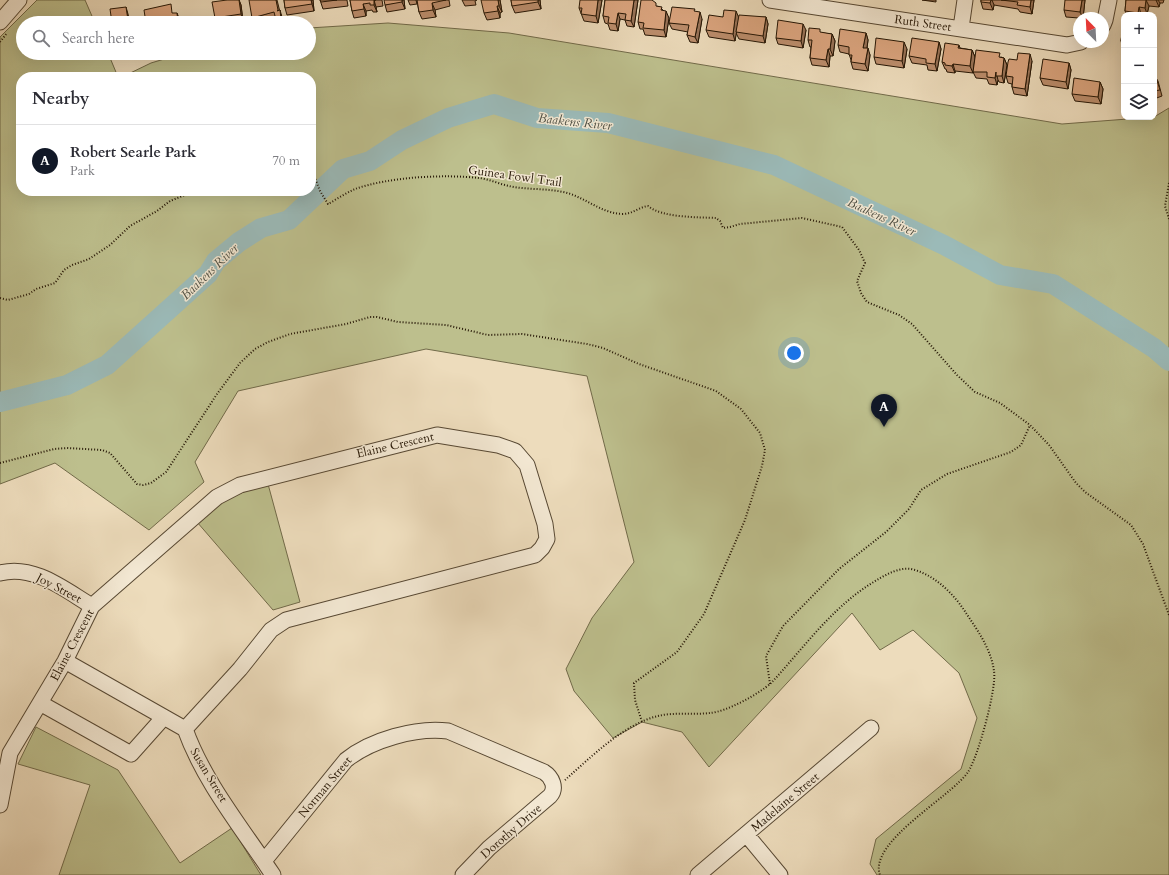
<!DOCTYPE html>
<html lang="en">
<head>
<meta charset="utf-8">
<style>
	:root { --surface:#fff; --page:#f2f2f3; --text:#2b2b33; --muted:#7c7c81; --line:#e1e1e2; --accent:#111827 }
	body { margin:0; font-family:Cardo,serif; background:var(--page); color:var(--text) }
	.controls { position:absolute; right:12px; top:12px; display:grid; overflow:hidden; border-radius:8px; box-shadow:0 4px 16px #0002 }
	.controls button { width:36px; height:36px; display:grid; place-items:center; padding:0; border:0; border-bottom:1px solid var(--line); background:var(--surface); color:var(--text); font:20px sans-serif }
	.compass { position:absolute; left:1073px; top:12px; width:36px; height:36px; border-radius:50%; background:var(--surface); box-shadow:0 4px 16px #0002; rotate:336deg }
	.you { position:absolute; left:794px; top:353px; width:14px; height:14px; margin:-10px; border:3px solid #fff; border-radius:50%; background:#1a73e8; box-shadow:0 0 0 6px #1a73e833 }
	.badge { display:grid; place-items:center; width:26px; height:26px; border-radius:50%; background:var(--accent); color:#fff; font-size:13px; font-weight:700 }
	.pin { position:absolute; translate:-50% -33px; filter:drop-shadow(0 1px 2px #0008) }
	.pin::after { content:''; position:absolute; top:21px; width:14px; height:12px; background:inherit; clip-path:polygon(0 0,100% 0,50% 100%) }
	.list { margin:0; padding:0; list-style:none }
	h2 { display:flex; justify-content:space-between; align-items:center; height:52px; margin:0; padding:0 16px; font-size:17px }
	h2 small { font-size:13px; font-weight:400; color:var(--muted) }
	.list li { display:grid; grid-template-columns:26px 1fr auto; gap:12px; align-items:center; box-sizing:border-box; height:72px; padding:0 16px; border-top:1px solid var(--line) }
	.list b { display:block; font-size:15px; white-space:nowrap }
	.list p { margin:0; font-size:13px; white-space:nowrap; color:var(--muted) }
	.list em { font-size:13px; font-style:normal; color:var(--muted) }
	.icon { flex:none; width:22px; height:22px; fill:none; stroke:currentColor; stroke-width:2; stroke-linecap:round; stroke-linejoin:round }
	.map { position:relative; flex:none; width:1169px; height:875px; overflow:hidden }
	.search { position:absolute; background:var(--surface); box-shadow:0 4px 16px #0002; left:16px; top:16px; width:300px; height:44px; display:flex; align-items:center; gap:10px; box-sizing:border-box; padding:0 14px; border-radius:22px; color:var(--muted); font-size:15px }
	.panel { position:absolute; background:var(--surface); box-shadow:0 4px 16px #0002; left:16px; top:72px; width:300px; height:124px; border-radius:16px }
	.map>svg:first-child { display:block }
</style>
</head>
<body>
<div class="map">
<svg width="1169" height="875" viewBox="0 0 1169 875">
	<rect width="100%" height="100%" fill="#eddcbc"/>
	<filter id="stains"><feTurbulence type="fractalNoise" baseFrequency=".005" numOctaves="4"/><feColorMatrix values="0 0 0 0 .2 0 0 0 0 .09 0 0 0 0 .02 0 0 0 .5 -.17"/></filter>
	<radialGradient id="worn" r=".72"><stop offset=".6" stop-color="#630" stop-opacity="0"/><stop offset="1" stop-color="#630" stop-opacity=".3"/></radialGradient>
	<path fill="#bdbf8d" stroke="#716a49" d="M37,0H85L95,23H23V53H108L118,77H21V191H311V77H122L151,63L184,53H309V28L388,23L509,33L1062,124L1154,117L1169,108V875H877L870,864L876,839L961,769L977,718L959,673L913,630L880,650L852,613L709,767L682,732L642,722L613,738L574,691L566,669L592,618L634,562L587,376L426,349L238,391L195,462L204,482L149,530L55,463L0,484V37Z
		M268,484L300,602L273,610L197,522C224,499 234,494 268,484Z
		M36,727L118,770L180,863L232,828L261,875H59L90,785L18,764Z"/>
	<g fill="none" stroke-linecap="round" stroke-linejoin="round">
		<path stroke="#9bbab8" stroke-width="20" d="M0,402L67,385L107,365L208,274L216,261L239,242L261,228L289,220L343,169L370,161L402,140L448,118L494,104L537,118L608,123L774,165L944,245L1000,275L1053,284L1154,348L1169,361"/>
		<defs>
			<path id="minor" d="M770,0L1067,45L1081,42
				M0,22L19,0
				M1103,25L1105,20L1109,0
				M961,28L965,0
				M0,573C34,564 65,590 92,606
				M65,661L185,729C204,782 242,828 273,875
				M40,703L131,754L164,717
				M0,805L10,753L65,661L92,606L217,497L240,485L437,435L498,445L515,451L527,465L545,524L547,539L542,548L535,555L286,620L271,630L240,669L185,729
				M746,834L780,875
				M264,861L346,760C371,740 416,727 448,731L544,772C552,777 557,788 550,796L489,848L463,875
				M698,875L871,728"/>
		</defs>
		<use href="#minor" stroke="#574833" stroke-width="17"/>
		<path stroke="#251605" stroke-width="2" stroke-dasharray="1 2" stroke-linecap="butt" d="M0,42L7,33
			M311,168L320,191L328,204C337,199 346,193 355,189C389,177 443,174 479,178C489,179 499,184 509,186C526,190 545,188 563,192C584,196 600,213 622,214C633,214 639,207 648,206C663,218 697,217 716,218L720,221L723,228L730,227L740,224L802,218L842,227L859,250L865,263L857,281L861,293L867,302L899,315L912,324L957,375L975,392L1000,403L1030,425L1049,445L1076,483L1085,492L1131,525L1143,544L1169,615
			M1169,183L1165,206L1169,219
			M0,298L8,300L29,294L36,289L55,283L64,270L72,265L89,259L110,245L130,226L157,211L170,201L195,191
			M0,463L54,449L67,448L102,450L110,453L137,484L143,485L151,483L166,472L217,394L240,363L255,349L268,342L290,334L346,324L370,317H377L398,322L446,325L488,335L522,334L587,344L603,348L639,364L716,391L741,409L760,433L765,450L762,466L745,520L704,614L677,652L634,683L635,700L642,722
			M770,684L766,656L783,626L839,569L886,532L909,509L921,490L947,474L1011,452L1021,445L1030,425
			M565,780C591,757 624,724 658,716C674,712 693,715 710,713C726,712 759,694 771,683C779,675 787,665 795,656C820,627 844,599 877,580C887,574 900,567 911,569C934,574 954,594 966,613C978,631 991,649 994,671C997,688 978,757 968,772C951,797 868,842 880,875"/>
		<use href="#minor" stroke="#f3e8d3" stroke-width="15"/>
	</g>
	<path fill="#bc8e6d" stroke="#251605" d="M227,0H239L241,5L243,21L230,23H217L215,18Z
		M284,0H313L314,11L287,15L285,8Z
		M320,0H347L348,6L323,9Z
		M350,0H382L383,6L376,7L377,12H373L372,10L366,11V16L354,18L352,11Z
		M404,0L405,9L387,12L385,5Z
		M408,0H416L417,4L410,5Z
		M417,0H449L450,6L435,10L436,17L422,19L419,12Z
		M462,0H477L475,1L476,5L465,6Z
		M500,0L502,12L500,13V18L487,20L484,13Z
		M511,0H540L541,9L515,13L512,6Z
		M602,0L598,23L584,21L579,8Z
		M605,0H638L634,27L627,26L625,20L620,19L618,31L610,30L608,24L605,23L603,16Z
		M922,0H936V2Z
		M981,0H1034L1032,14L1020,12L1018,9L994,5L993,10L983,9L981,2Z
		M1085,0L1083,18H1079L1066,17L1064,10Z
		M1126,0H1164L1163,3H1160L1159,7L1149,6L1147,14H1141V15H1127L1125,11Z
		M657,6L663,10L669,18L666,37L645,35L643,29H640L638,22Z
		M279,10L282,17L283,23H277L276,19L262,23H253L252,18Z
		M723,17L739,18L766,17L768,24L765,43L739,39L736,33L735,41L709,37L706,30Z
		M1124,18V48H1123L1121,41Z
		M702,19L698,43L690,42L687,35L688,32L672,29L669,23Z
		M806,30L803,48L778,44L776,38Z
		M822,33L832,34L835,41L833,56H830L829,67L812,65L810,58L811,47H810L808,40Z
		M866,33L868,40L867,48L870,55L868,71L853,69L851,62V60L849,54L840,52L838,45Z
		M939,42L941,49L937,71L928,70L927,65L912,63L909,56Z
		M959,45L960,48L972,50L975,57L973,73L955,71V73L947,72L946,69H945L942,62Z
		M907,49L904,68L876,64L874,57Z
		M1001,57L1004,58L1007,65L1004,83L999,82L998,80L997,85L989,84L987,79L976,78L973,72Z
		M1032,61L1027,96L1014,94L1012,87V84L1008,83L1006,76Z
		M1069,63L1071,70L1068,89L1043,85L1040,78Z
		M1154,75L1158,81L1162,96L1154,99Z
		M1100,82L1103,89L1101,104L1075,101L1072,94Z"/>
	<path fill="#997459" stroke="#251605" d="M239,0L241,5L243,21L241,14Z
		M276,0H277L281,16L277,11Z
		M311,0H313L314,11L312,4Z
		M374,0L376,7L377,12L374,5Z
		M402,0H404L405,9L402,2Z
		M498,0H500L502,12L499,6Z
		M538,0H540L541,9L538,2Z
		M598,0H602L598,23L596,16Z
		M634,0H638L634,27L631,21Z
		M991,0H992L994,5L993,10L990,3Z
		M1031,0H1034L1032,14L1030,7Z
		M1082,0H1085L1083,18L1080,12Z
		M1146,0L1149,6L1147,14L1145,8Z
		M1156,0H1158L1160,3L1159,7Z
		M432,3L435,10L436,17L433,10Z
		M363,4L366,11V16L364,9Z
		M497,6L500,13V18L498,11Z
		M126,7L128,14L130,23L128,20Z
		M1139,7L1141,14V15H1138V13Z
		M280,10L282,17L283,23L281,19Z
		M666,11L669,18L666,37L664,30Z
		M736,11L739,18L735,41L733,34Z
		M700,12L702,19L698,43L695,37Z
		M177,13L181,23H178Z
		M618,13L620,19L618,31L616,24Z
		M766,17L768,24L765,43L763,36Z
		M803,24L806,30L803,48L801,41Z
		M866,33L868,40L866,55L863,48Z
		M832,34L835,41L833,56L830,49Z
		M904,42L907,49L904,68L902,61Z
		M939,42L941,49L937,71L935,64Z
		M868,48L870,55L868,71L865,64Z
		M828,49L830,56L829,67L826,60Z
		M972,50L975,57L973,73L970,66Z
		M1030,54L1032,61L1027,96L1025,89Z
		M1004,58L1007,65L1004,83L1002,76Z
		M1069,63L1071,70L1068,89L1066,82Z
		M953,64L955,71V73L952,66Z
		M996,72L998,80L997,85L995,78Z
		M1100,82L1103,89L1101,104L1098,97Z"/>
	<path fill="#dba57f" stroke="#251605" d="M227,0H239L241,14L215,18L212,2Z
		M249,0H276L278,10L277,11L280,10L281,19L276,20L274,12L252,18Z
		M284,0H311L312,4L285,8Z
		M320,0H337L321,2Z
		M350,0H376H374V5H370V3L363,4L364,9L352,11Z
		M384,0H402V2L385,5Z
		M417,0H446L432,3L433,10L419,12Z
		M481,0H498L499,6H497L498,11L484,13Z
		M511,0H538V2L512,6Z
		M580,0H598L596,16L581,14L582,8H579Z
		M605,0H634L631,21L625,20L626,14L618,13L616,24L608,23L609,17L603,16Z
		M641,0H652L656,3V6L662,7L661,10L666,11L664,30L643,28L644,23L638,22Z
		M981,0H991L990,3L981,2Z
		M1001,0H1031L1030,7L1017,5L1018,2Z
		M1065,0H1082L1080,12L1064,10Z
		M1126,0H1146L1145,8L1139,7L1138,13L1125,11Z
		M171,4L172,13H177L178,23H146L144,10Z
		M126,7L128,20L141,18L142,23H112L110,9Z
		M672,7L695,9L694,11L700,12L695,37L687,35L689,25L669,23Z
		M724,10L736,11L733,34L706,30L709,15L723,17Z
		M739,15L766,17L763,36L736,32Z
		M1124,18V42L1121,41Z
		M778,20L803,24L801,41L776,38Z
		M809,28L820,29V32L832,34L830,49H828L826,60L810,58L812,40H808Z
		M840,29L866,33L863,48H868L865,64L851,62L852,55H849V47L838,45Z
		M876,38L904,42L902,61L874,57Z
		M912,38L939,42L935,64L926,63V59L909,56Z
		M945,43L959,45L958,48L972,50L970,66L953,64L952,66L945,65V63L942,62Z
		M976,50L1000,53L999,57L1004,58L1002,76H996V72L995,78L987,77V72H973Z
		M1018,53L1030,54L1025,89L1012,87L1013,77L1006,76L1008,62L1009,59L1017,60Z
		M1043,59L1069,63L1066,82L1040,78Z
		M1155,74L1160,90L1154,91V75Z
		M1074,78L1100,82L1098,97L1072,94Z"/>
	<g text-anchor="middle" stroke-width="3" stroke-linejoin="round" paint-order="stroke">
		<g font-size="12" fill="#251605" stroke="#f3e8d3">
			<text transform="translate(923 23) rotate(8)" y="4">Ruth Street</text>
			<text transform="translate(515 176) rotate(8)" y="4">Guinea Fowl Trail</text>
			<text transform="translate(395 445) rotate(-13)" y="4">Elaine Crescent</text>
			<text transform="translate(59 588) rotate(28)" y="4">Joy Street</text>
			<text transform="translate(72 645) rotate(-62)" y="4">Elaine Crescent</text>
			<text transform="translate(209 775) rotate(59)" y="4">Susan Street</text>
			<text transform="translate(325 787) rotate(-50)" y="4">Norman Street</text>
			<text transform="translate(785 802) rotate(-40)" y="4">Madelaine Street</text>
			<text transform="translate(511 831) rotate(-41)" y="4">Dorothy Drive</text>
		</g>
		<g font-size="13" font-style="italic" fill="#4e4f44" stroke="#f3e8d3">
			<text transform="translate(575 121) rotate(6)" y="5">Baakens River</text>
			<text transform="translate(882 216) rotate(25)" y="5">Baakens River</text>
			<text transform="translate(209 271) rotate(-44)" y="5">Baakens River</text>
		</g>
	</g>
	<rect width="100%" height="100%" filter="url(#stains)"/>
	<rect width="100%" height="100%" fill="url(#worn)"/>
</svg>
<div class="controls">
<button>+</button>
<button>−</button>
<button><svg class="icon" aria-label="layers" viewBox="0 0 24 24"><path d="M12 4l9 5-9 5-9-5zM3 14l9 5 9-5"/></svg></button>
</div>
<svg class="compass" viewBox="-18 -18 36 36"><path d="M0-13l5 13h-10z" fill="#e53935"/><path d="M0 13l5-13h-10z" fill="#7c7c81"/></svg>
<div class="you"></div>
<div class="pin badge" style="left:884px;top:427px">A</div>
<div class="search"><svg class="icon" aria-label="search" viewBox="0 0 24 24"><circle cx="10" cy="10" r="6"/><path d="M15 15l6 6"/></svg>Search here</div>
<section class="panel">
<h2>Nearby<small></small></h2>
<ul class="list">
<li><span class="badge">A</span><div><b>Robert Searle Park</b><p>Park</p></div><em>70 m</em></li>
</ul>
</section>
</div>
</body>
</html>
